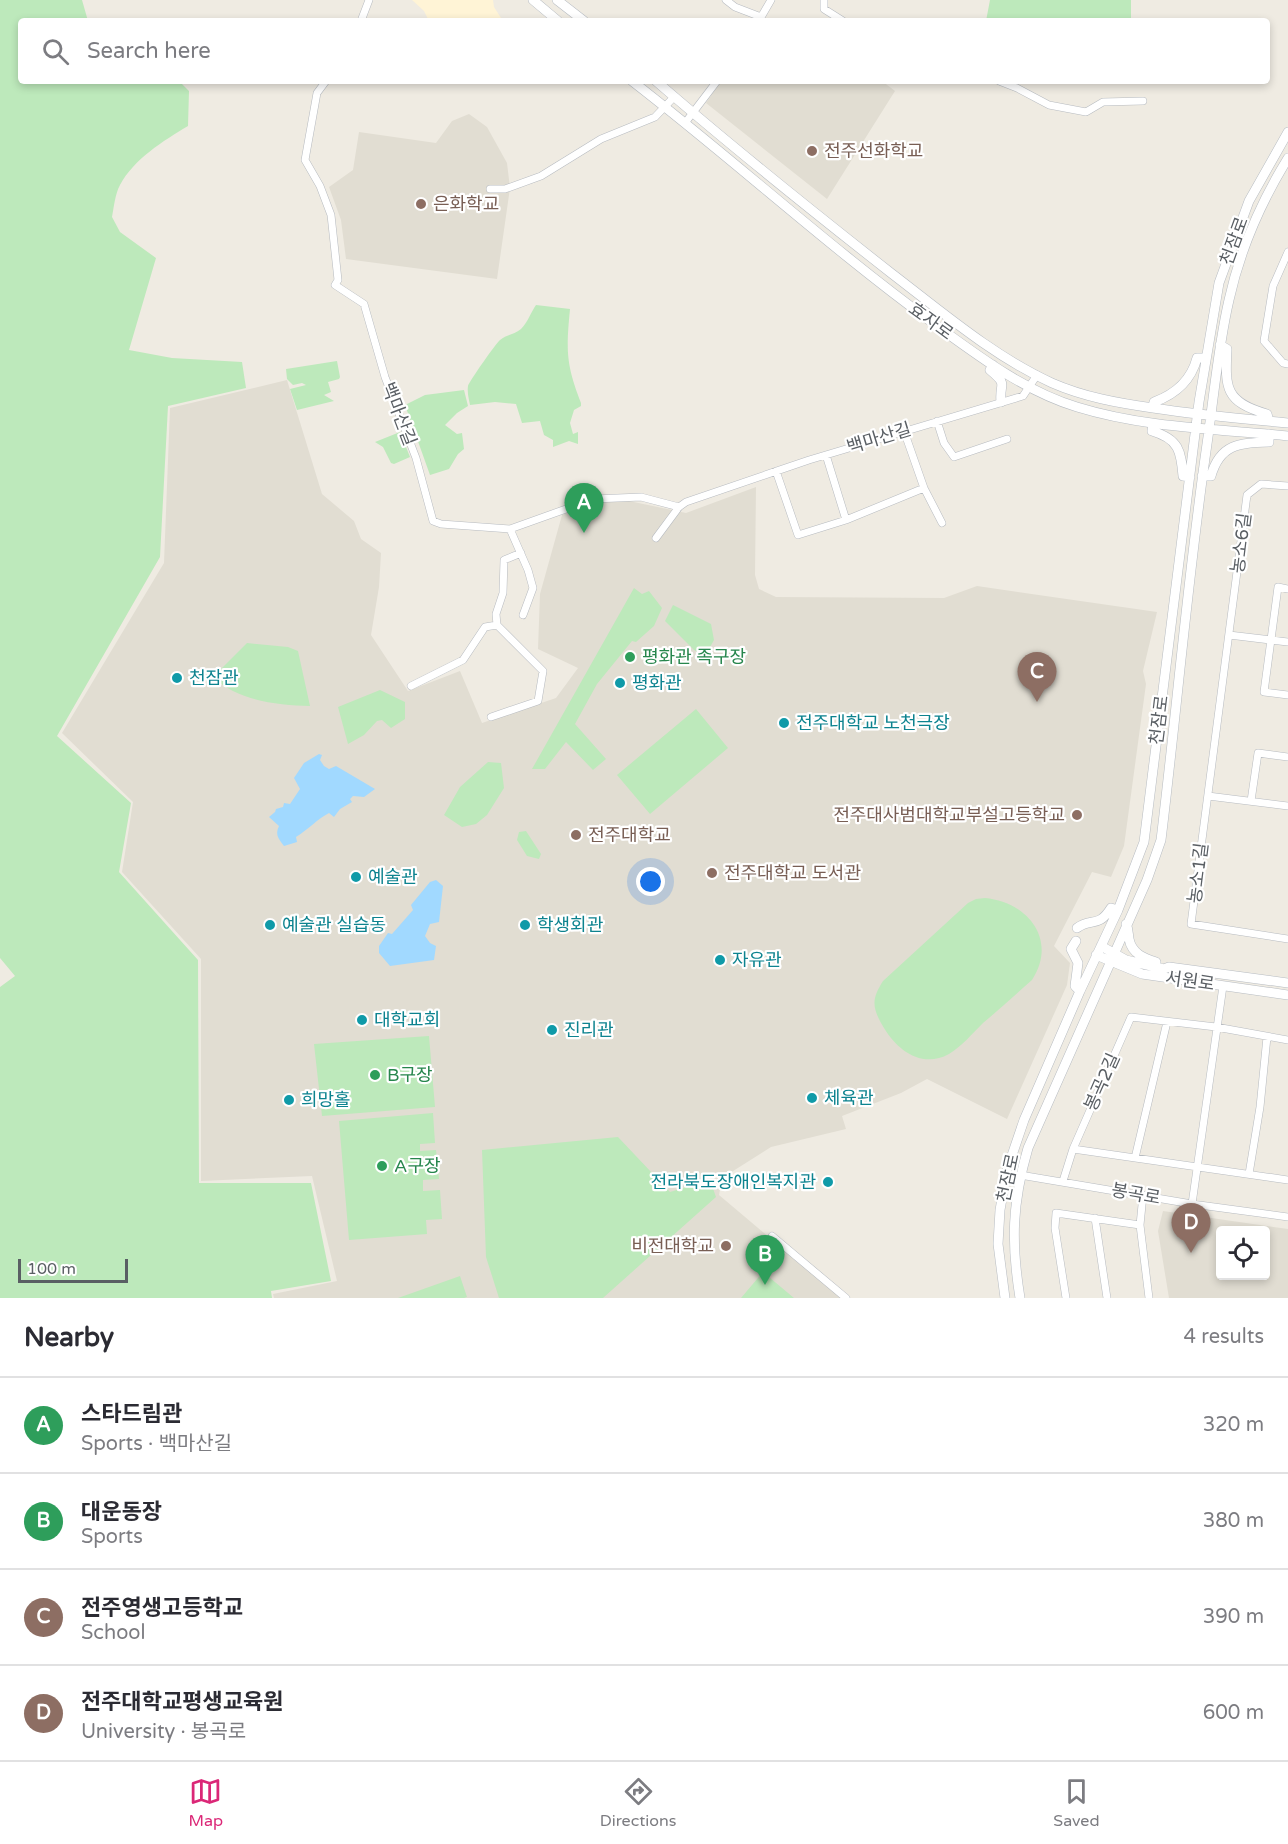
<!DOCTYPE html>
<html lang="en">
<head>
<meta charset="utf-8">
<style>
	:root { --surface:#fff; --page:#f2f2f3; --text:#2b2b33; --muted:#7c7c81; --line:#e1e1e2; --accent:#db2777 }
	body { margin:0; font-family:"Varela Round","Noto Sans KR",sans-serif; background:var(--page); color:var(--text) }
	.controls { position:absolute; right:18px; bottom:18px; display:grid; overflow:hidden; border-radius:6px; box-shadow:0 3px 9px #0003 }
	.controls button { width:54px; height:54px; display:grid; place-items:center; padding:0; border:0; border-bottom:2px solid var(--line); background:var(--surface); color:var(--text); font:30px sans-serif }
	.scale { position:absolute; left:18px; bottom:15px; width:110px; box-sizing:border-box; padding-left:6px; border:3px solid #5a5f64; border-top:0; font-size:16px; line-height:21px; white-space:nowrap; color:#5a5f64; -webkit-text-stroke:4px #fff; paint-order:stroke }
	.you { position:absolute; left:651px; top:882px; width:21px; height:21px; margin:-15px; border:4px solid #fff; border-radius:50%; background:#1a73e8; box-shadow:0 0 0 9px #1a73e833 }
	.badge { display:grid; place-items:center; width:39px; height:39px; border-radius:50%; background:var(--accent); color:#fff; font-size:20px; font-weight:700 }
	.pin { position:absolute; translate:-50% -50px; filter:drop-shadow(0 2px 3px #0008) }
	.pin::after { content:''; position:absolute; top:32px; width:21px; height:18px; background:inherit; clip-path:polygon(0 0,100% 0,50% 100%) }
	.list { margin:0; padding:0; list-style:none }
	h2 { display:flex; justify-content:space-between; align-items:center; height:78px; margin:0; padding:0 24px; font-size:26px }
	h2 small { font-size:20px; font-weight:400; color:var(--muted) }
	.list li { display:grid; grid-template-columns:39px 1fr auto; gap:18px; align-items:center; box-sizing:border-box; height:96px; padding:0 24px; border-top:2px solid var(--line) }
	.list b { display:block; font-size:22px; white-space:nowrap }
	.list p { margin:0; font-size:20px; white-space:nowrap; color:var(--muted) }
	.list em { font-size:20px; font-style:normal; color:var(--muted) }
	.icon { flex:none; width:33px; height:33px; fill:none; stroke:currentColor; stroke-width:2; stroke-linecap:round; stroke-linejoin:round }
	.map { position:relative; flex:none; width:1288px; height:1298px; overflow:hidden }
	.search { position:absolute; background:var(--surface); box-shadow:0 3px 9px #0003; left:18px; right:18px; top:18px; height:66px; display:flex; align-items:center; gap:15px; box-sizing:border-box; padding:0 21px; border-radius:6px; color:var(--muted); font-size:22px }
	.sheet { height:462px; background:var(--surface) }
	nav { display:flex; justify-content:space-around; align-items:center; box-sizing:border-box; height:84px; border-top:2px solid var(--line); background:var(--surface); font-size:16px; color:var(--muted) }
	nav a { display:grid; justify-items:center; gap:3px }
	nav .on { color:var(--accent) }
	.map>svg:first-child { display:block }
</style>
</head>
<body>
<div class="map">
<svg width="1288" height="1298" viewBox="0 0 1288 1298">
	<rect width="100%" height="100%" fill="#efebe2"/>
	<path fill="#fff4d6" d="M412,0H493L494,7L503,21H429L424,11Z"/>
	<path fill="#e1ddd2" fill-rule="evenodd" d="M721,81H882L895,91L827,199L706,103Z
		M469,114L487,127L507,163L510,188L497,279L346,259L341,220L329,187L353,170L359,132L436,143L452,121Z
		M287,380L322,494L354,521L361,539L381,553L379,587L371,635L408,691L460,671L482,723L556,698L578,668L538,649L540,594L562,515L593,503L629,501L686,513L756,487L755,575L759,589L776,597L944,598L977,586L1157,612L1143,671L1146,684L1124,846L1111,877L1092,872L1054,946L1070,963L1067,985L1007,1119L927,1079L901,1093L842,1116L846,1129L771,1147L722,1178L719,1195L841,1298H274L273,1294L337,1281L312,1176L201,1181V959L122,872L133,802L62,733L164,563L170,408Z
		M1163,1211L1288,1229V1298H1169L1158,1231ZM1220,1230H1266V1276H1220Z"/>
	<path fill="#bde9bb" d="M0,0H82L88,21H21V81H179L189,91L188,126C163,141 134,159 120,185C115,194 114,207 112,217L120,232L156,258L129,350L172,358L242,362L246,388L168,406L160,557L57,736L131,803L119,872L198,960L199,1183H311L331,1281L271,1291L272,1298H0V987L15,976L0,958Z
		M990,0H1131V21H986Z
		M536,305L570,309C566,351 566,364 581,403V406L574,410L570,423L573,434L578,432V444L569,441L553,447V440L544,435L540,421L522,423L516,404L495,402L470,405C469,399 467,393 468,386C469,382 496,343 500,340C507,334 514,335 521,329C528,322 531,312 536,305Z
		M337,361L340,377L339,379L328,382L331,392L324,395L334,401L297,410L290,389L306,385L302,383L293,385L287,379L286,369Z
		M464,390L468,406L457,413L445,425L457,434L462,433L464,449L458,454L449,469L430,475L405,405L425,395Z
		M400,432L410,457L394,464L391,463L383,447L375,442Z
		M634,588L642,594L649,591L662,608L654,626L636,642L632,641L597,684L575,724L606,759L593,770L566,742L545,769H532Z
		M673,605L711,624L714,640L705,656L694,650L665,621Z
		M247,643L288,647L298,651L310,706C277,705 238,701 213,677Z
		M380,690L405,702V719L391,728L382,720L377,721L364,735L348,744L338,707Z
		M696,709L728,748L650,814L617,775Z
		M488,762L501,763L504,788L487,815L476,824L462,827L444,815L460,787Z
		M526,831L541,854L539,859L527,856L517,840L519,832Z
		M985,898C1028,902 1058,940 1032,980C1016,994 1000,1009 983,1023C973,1033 961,1047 949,1054C922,1069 897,1050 884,1028C872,1008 871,1000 883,981L968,903L976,899Z
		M429,1036L435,1107L322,1116L314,1044Z
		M433,1113L435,1143L420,1144V1151L436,1150L439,1179L423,1180V1191L440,1190L442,1219L426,1220L427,1234L349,1240L339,1121Z
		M618,1137L670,1192L710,1180L716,1197L603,1298H499L486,1257L482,1150Z
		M763,1272L794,1298H741Z
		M460,1276L467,1297L464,1298H398Z"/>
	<path fill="#a1d9ff" d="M319,754L322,755L320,760L324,766L329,769L336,766L375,789L364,797L353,796L350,799L352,802L340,809L334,817L329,813C316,820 309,829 296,837L297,842L284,846C278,838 275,835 279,826L269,817L275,812L276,809L283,807L284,803L290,804L300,789L294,778L304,763Z
		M436,880L443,886L439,922L430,924L425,936L430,943L436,946L434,960L390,966L379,953V946L388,933L392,934L413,910L411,905L430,882Z"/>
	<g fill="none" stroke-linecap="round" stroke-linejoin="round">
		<defs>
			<path id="street" d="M726,0L735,7L761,17
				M824,0V9L843,21
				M760,19L771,0
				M361,21L369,0
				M326,81L317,93L305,160L320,186L331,215L338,280L335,285L364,304L385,377L416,458L433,521L441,524L510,529L594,499L641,497L679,507
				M999,81L1017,88L1049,105L1086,112L1103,102L1143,101
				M685,123L717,81
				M490,189H505L541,176L601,139L655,117L674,97
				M1288,252L1273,286L1264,341L1283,363L1288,364
				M937,421L944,443L954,457L1007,439
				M904,431L924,488
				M826,455L846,520
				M776,471L798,535L846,520L924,488L942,523
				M1288,486L1261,484L1247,495L1191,924L1288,939
				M510,529L528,570L533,588L523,615
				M656,538L679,507L686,502L809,460L1023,396L1037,375
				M1288,589L1278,587L1264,692L1288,695
				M1229,635L1288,642
				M411,686L463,660L485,627L497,625
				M491,717L538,701L543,671L497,625L496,614L503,593L504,560L521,553
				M1208,796L1288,806
				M1251,801L1258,753L1288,757
				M1073,1149L1288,1180
				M1135,1158L1167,1022
				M1249,1174L1260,1107L1267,1037
				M1020,1175L1192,1204L1288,1217
				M1063,1181L1073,1149L1131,1017L1216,1027L1288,1040
				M1143,1195L1140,1225L1149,1298
				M1192,1204L1223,986
				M1095,1218L1107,1298
				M772,1236L846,1298
				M1066,1298L1055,1228L1056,1213L1140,1225"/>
			<path id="secondary" d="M533,0L558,21
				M557,0L584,21
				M632,81C734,160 829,247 933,323C977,355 1024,391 1077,407C1145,428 1218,429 1288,436
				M656,81C732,147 812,211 891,273C942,312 993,356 1052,383C1084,397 1118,403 1153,408C1198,415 1243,419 1288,423
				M1220,345L1227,349C1225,388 1225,402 1267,414L1269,421
				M993,365L990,370C1009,386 999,382 1001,402
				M1153,408L1154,402C1176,394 1191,381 1197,358H1205
				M1153,424L1152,431C1179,439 1181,451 1183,476L1190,477
				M1202,476H1211C1220,444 1239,443 1269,442V434
				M1126,924C1129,930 1128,934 1129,939C1132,954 1144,958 1156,962
				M1077,928C1091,917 1098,929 1111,908L1118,910
				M1076,941L1071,949L1078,963L1075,986L1080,991
				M1101,946L1126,960L1164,969L1169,967L1288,983
				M1096,955L1142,974L1288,995
				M1005,1298L998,1244L1000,1210L1007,1170L1024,1120L1080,991L1118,910L1144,842L1199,402L1219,283L1249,201L1288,132
				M1020,1298C1011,1242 1012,1203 1028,1148L1147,880L1161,840C1177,708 1188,575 1207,444C1214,396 1218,347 1229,300C1240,250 1261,202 1288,158"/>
		</defs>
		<use href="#street" stroke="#b7bbc0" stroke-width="8"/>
		<use href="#secondary" stroke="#b7bcc2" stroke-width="10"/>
		<use href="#street" stroke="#fff" stroke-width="7"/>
		<use href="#secondary" stroke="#fff" stroke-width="9"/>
	</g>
	<g fill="#8d6e63" stroke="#fff" stroke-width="2">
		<circle cx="812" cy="151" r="6"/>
		<circle cx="421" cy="204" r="6"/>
		<circle cx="1077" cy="815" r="6"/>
		<circle cx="576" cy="835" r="6"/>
		<circle cx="712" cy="873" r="6"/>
		<circle cx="726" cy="1246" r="6"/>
	</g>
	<g fill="#2e9e5b" stroke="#fff" stroke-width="2">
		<circle cx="630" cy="657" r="6"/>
		<circle cx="375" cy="1075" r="6"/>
		<circle cx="382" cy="1166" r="6"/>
	</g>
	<g fill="#0f9aa8" stroke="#fff" stroke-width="2">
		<circle cx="177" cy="678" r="6"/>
		<circle cx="620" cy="683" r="6"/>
		<circle cx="784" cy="723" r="6"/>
		<circle cx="356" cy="877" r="6"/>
		<circle cx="270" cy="925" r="6"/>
		<circle cx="525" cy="925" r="6"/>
		<circle cx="720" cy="960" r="6"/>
		<circle cx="362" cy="1020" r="6"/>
		<circle cx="552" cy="1030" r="6"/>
		<circle cx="812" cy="1098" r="6"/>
		<circle cx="289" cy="1100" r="6"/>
		<circle cx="828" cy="1182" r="6"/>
	</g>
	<g text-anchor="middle" stroke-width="4.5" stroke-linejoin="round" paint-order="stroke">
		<g font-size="18" fill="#785e54" stroke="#fff" text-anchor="start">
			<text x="824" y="157">전주선화학교</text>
			<text x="433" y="210">은화학교</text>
			<text x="1065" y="821" text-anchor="end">전주대사범대학교부설고등학교</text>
			<text x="588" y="841">전주대학교</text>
			<text x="724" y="879">전주대학교 도서관</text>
			<text x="714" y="1252" text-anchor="end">비전대학교</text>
		</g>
		<g font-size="18" fill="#5a5f64" stroke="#fff">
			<text transform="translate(1234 241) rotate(-70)" y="6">천잠로</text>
			<text transform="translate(931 321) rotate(36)" y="6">효자로</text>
			<text transform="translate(399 414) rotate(69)" y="6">백마산길</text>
			<text transform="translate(879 438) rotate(-17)" y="6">백마산길</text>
			<text transform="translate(1241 543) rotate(-83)" y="6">농소6길</text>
			<text transform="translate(1159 720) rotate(-83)" y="6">천잠로</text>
			<text transform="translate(1198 873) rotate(-83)" y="6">농소1길</text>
			<text transform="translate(1190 981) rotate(8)" y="6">서원로</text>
			<text transform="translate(1102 1082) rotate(-66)" y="6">봉곡2길</text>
			<text transform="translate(1008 1178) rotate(-78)" y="6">천잠로</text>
			<text transform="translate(1136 1194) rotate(10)" y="6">봉곡로</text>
		</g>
		<g font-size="18" fill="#27864d" stroke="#fff" text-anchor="start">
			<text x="642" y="663">평화관 족구장</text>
			<text x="387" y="1081">B구장</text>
			<text x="394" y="1172">A구장</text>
		</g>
		<g font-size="18" fill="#0d838f" stroke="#fff" text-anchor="start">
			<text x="189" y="684">천잠관</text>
			<text x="632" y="689">평화관</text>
			<text x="796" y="729">전주대학교 노천극장</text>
			<text x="368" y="883">예술관</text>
			<text x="282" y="931">예술관 실습동</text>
			<text x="537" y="931">학생회관</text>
			<text x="732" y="966">자유관</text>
			<text x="374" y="1026">대학교회</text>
			<text x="564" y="1036">진리관</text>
			<text x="824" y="1104">체육관</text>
			<text x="301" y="1106">희망홀</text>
			<text x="816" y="1188" text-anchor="end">전라북도장애인복지관</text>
		</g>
	</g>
</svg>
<div class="controls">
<button><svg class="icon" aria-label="locate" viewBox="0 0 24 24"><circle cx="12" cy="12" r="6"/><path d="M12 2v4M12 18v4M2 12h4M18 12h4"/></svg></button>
</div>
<div class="scale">100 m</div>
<div class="you"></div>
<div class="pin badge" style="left:584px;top:533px;background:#2e9e5b">A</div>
<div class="pin badge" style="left:765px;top:1285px;background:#2e9e5b">B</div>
<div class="pin badge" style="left:1037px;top:702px;background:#8d6e63">C</div>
<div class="pin badge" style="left:1191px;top:1253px;background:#8d6e63">D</div>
<div class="search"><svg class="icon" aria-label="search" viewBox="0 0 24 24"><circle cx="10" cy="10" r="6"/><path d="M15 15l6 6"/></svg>Search here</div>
</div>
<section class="sheet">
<h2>Nearby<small>4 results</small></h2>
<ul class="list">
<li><span class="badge" style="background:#2e9e5b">A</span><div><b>스타드림관</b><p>Sports · 백마산길</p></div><em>320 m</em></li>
<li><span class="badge" style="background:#2e9e5b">B</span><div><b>대운동장</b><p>Sports</p></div><em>380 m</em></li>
<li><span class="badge" style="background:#8d6e63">C</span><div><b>전주영생고등학교</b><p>School</p></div><em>390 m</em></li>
<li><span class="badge" style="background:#8d6e63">D</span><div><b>전주대학교평생교육원</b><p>University · 봉곡로</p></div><em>600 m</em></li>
</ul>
</section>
<nav>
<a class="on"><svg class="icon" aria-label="map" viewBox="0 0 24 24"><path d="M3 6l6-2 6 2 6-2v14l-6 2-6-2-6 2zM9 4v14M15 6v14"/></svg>Map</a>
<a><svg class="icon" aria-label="directions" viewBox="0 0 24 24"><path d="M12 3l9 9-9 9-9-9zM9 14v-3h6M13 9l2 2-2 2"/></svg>Directions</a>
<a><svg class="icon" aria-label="saved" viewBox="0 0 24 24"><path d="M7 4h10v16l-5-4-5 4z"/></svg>Saved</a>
</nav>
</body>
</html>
